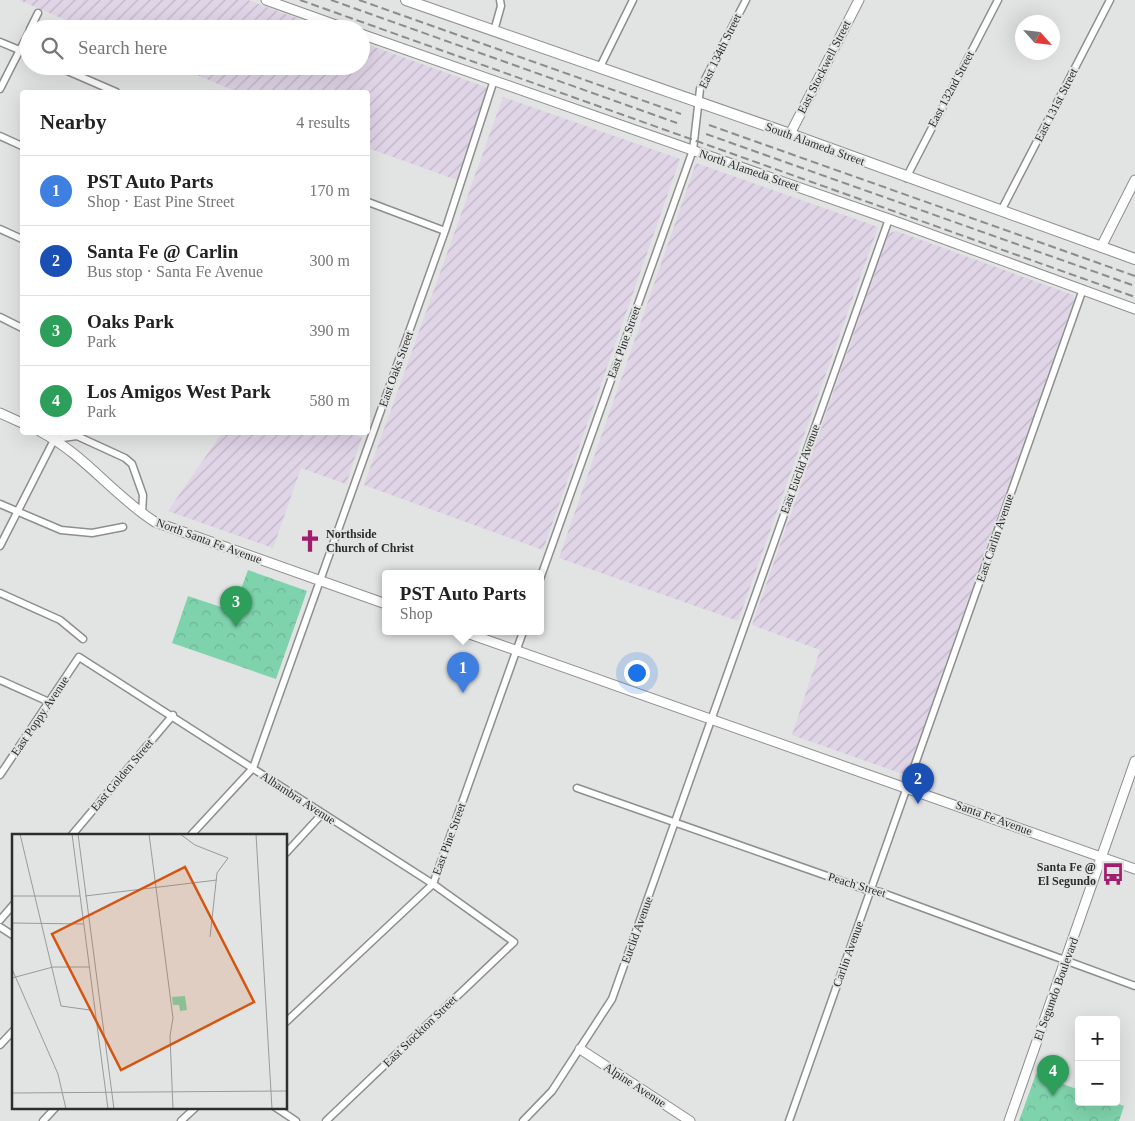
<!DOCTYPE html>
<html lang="en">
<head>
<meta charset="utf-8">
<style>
	:root { --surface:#fff; --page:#f6f6f6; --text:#222; --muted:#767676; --line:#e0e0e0; --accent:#0b8043 }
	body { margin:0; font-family:Georgia,serif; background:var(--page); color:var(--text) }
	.controls { position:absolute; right:15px; bottom:15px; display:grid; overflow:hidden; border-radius:5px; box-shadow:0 5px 20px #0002 }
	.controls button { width:45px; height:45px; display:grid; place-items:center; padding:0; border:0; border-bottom:1px solid var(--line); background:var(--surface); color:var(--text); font:25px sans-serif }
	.compass { position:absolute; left:1015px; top:15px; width:45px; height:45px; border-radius:50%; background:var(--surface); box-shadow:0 5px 20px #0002; rotate:117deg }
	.you { position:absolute; left:636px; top:672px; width:18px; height:18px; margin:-12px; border:4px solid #fff; border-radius:50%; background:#1a73e8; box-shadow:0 0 0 8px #1a73e833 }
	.badge { display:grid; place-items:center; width:32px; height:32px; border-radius:50%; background:var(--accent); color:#fff; font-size:16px; font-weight:700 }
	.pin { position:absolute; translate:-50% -41px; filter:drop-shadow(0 1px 2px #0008) }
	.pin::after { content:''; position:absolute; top:26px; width:18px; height:15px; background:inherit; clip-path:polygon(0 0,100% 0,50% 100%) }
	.popup { position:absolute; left:382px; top:570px; width:162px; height:65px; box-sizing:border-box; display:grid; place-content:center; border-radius:5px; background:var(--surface); filter:drop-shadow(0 1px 4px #0005); font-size:16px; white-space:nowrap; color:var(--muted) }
	.popup b { font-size:19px; color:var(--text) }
	.popup::after { content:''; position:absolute; left:50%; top:100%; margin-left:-10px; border:10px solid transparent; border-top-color:var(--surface) }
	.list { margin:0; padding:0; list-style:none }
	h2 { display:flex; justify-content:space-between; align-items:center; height:65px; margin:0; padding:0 20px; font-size:21px }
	h2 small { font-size:16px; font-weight:400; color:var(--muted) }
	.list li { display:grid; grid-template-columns:32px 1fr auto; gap:15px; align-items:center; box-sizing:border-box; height:70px; padding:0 20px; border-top:1px solid var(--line) }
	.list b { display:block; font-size:19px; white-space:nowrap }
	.list p { margin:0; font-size:16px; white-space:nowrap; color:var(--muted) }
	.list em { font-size:16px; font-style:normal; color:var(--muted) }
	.icon { flex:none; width:28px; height:28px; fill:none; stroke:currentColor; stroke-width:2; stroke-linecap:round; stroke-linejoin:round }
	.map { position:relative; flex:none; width:1135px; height:1121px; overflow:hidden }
	.search { position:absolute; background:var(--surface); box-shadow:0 5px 20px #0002; left:20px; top:20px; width:350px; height:55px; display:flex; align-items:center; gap:12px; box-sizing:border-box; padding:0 18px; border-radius:28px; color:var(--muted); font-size:19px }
	.panel { position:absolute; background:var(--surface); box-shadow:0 5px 20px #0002; left:20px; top:90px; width:350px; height:345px; border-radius:5px }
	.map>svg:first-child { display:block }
</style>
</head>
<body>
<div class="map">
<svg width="1135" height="1121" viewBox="0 0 1135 1121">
	<defs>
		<pattern id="industrial-furrows" width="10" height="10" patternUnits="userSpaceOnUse" patternTransform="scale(1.25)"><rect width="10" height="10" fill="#e0d4e7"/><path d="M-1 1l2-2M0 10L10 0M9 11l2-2" fill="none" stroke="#c0b6c6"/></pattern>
		<pattern id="park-crowns" width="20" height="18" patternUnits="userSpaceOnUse" patternTransform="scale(1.25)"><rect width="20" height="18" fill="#7fd3ac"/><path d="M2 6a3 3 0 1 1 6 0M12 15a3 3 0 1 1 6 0" fill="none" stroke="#6eb594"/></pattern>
	</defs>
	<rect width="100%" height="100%" fill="#e2e3e3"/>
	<path fill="url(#industrial-furrows)" d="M19,0H248L326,29H87Z
		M361,42L488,88L457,180L368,148V92H237L176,66H361Z
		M503,97L680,159L543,550L364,485Z
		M696,163L878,227L738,621L559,558Z
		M896,231L1073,295L1074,300L907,773H900L792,735L820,650L752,625L889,233Z
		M350,433L362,437L346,484L301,468L273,548L168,511L222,433Z"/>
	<path fill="url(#park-crowns)" d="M248,570L307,591L276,679L172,643L188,596L233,611Z
		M1036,1074L1079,1090V1102H1113L1124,1106L1119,1121H1019Z"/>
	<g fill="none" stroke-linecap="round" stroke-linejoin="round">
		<defs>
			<path id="street" d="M30,29L38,13
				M494,31L501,6L500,0
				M0,42L29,54
				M56,66L116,92
				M600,67L633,0
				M0,89L29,32
				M0,136L22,146
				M906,178L998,0
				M368,202L445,231
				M1001,211L1110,0
				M0,229L22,239
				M0,317L22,328
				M55,439L77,436L125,458L132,464L143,495L142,514
				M0,504L61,530L92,533L123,527
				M0,546L58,432
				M540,579L693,150L700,89L746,0
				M0,593L60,620L83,639
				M0,680L49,702
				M0,775L79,657L433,884L514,942L326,1121
				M577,788L864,889L880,892L1135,986
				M72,835L173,715
				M191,835L253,768L445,231L494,80
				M286,853L322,814
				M0,920L14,904
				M0,927L14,936
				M286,1022L433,884L523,632
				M0,1045L14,1030
				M275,1107L296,1121
				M43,1121L56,1107
				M181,1121L196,1107
				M523,1121L552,1091L612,999L889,219
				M789,1121L1083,289"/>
			<path id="secondary" d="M266,0L347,29
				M361,34L889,219L1135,309
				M790,134L859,0
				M1101,247L1135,180
				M0,413L22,423
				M41,432C85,455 114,496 155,522L386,604
				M464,632L1135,869
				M580,1049L690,1121
				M1009,1121L1135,761"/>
			<path id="primary" d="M406,0L790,134L1135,259"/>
		</defs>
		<use href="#street" stroke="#8e8e8f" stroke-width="9"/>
		<use href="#secondary" stroke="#8e8e8f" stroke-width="11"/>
		<use href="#primary" stroke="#8e8e8f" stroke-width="12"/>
		<use href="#street" stroke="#fff" stroke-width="6"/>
		<use href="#secondary" stroke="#fff" stroke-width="9"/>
		<use href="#primary" stroke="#fff" stroke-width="10"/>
		<path stroke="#8c8c8d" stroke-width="2" stroke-dasharray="8 4" stroke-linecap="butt" d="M300,0L1135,297
			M331,0L677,123
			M359,0L681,114
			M709,125L1135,276
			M706,134L1135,286"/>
	</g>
	<defs>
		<symbol id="church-bare" viewBox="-9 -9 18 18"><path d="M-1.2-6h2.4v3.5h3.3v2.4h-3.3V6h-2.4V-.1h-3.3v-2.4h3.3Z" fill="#a11e6d" stroke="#e2e3e3" stroke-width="2.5" paint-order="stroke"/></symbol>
		<symbol id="bus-bare" viewBox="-9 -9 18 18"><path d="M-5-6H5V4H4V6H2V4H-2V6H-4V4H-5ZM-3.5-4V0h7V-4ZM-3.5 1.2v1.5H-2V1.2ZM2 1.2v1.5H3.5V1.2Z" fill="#a11e6d" stroke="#e2e3e3" stroke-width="2.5" paint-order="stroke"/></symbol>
	</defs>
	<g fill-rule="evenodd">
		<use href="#church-bare" x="294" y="525" width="32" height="32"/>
		<use href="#bus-bare" x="1097" y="858" width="32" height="32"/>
	</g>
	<g text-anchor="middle" stroke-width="4" stroke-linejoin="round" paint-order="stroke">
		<g font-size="12" fill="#2d2d2e" stroke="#e2e3e3">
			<text transform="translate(720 51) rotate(-64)" y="4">East 134th Street</text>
			<text transform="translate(824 67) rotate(-63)" y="4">East Stockwell Street</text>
			<text transform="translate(951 89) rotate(-62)" y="4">East 132nd Street</text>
			<text transform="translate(1056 105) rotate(-63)" y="4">East 131st Street</text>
			<text transform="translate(815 144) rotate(20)" y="4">South Alameda Street</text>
			<text transform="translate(749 170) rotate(19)" y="4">North Alameda Street</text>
			<text transform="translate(624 342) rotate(-70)" y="4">East Pine Street</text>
			<text transform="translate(396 369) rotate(-70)" y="4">East Oaks Street</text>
			<text transform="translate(800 469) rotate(-70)" y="4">East Euclid Avenue</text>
			<text transform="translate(995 538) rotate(-71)" y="4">East Carlin Avenue</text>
			<text transform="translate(209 541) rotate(20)" y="4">North Santa Fe Avenue</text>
			<text transform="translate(40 716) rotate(-56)" y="4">East Poppy Avenue</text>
			<text transform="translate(122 775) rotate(-50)" y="4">East Golden Street</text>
			<text transform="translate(298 798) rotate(33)" y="4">Alhambra Avenue</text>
			<text transform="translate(994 818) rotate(20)" y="4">Santa Fe Avenue</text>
			<text transform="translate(449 839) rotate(-70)" y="4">East Pine Street</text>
			<text transform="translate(857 885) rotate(17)" y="4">Peach Street</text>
			<text transform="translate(637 930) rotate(-70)" y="4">Euclid Avenue</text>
			<text transform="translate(848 954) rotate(-70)" y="4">Carlin Avenue</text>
			<text transform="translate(1056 989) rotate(-70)" y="4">El Segundo Boulevard</text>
			<text transform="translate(420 1031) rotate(-44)" y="4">East Stockton Street</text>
			<text transform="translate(635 1085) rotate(33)" y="4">Alpine Avenue</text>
		</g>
		<g font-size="12" font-weight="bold" fill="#2d2d2e" stroke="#e2e3e3" text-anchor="start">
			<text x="326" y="538">Northside<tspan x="326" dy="14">Church of Christ</tspan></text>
			<text x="1096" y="871" text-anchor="end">Santa Fe @<tspan x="1096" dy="14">El Segundo</tspan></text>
		</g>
	</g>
	<g transform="translate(12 834)">
		<rect width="275" height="275" fill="#e2e3e3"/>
		<path d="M173,162L175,176L168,177L167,171H161L160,163Z" fill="#7fd3ac"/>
		<path fill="none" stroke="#9a9a9b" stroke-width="1" d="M8,0L49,172L78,176M60,0L96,275M66,0L102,275M137,0L161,184L158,202L161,275M168,0L183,11L216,24L205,39L198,103M244,0L260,275M0,62H68M73,62L205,46M0,89L71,90M0,135L46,240L54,275M0,144L41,133H77M275,189V223M0,259L275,257"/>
		<path fill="#d5550f" fill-opacity="0.15" stroke="#d5550f" stroke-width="2.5" d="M173,33L242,168L109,236L40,100Z"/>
		<rect width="275" height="275" fill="none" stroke="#2d2d2e" stroke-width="2.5"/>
	</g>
</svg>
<div class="controls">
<button>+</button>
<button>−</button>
</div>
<svg class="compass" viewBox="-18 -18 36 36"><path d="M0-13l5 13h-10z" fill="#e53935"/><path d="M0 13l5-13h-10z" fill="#767676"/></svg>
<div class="you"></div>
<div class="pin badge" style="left:463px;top:693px;background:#3f7fe0">1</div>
<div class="popup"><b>PST Auto Parts</b>Shop</div>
<div class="pin badge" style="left:918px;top:804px;background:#1a4fb4">2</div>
<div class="pin badge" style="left:236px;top:627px;background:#2e9e5b">3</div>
<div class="pin badge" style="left:1053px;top:1096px;background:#2e9e5b">4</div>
<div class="search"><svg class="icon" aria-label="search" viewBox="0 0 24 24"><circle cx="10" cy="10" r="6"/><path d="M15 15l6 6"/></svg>Search here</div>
<section class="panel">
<h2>Nearby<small>4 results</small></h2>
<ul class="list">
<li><span class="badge" style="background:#3f7fe0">1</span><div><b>PST Auto Parts</b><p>Shop · East Pine Street</p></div><em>170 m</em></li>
<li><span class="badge" style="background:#1a4fb4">2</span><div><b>Santa Fe @ Carlin</b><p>Bus stop · Santa Fe Avenue</p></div><em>300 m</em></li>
<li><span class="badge" style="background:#2e9e5b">3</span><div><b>Oaks Park</b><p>Park</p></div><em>390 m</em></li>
<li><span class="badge" style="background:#2e9e5b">4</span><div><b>Los Amigos West Park</b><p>Park</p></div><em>580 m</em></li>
</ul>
</section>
</div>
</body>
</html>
